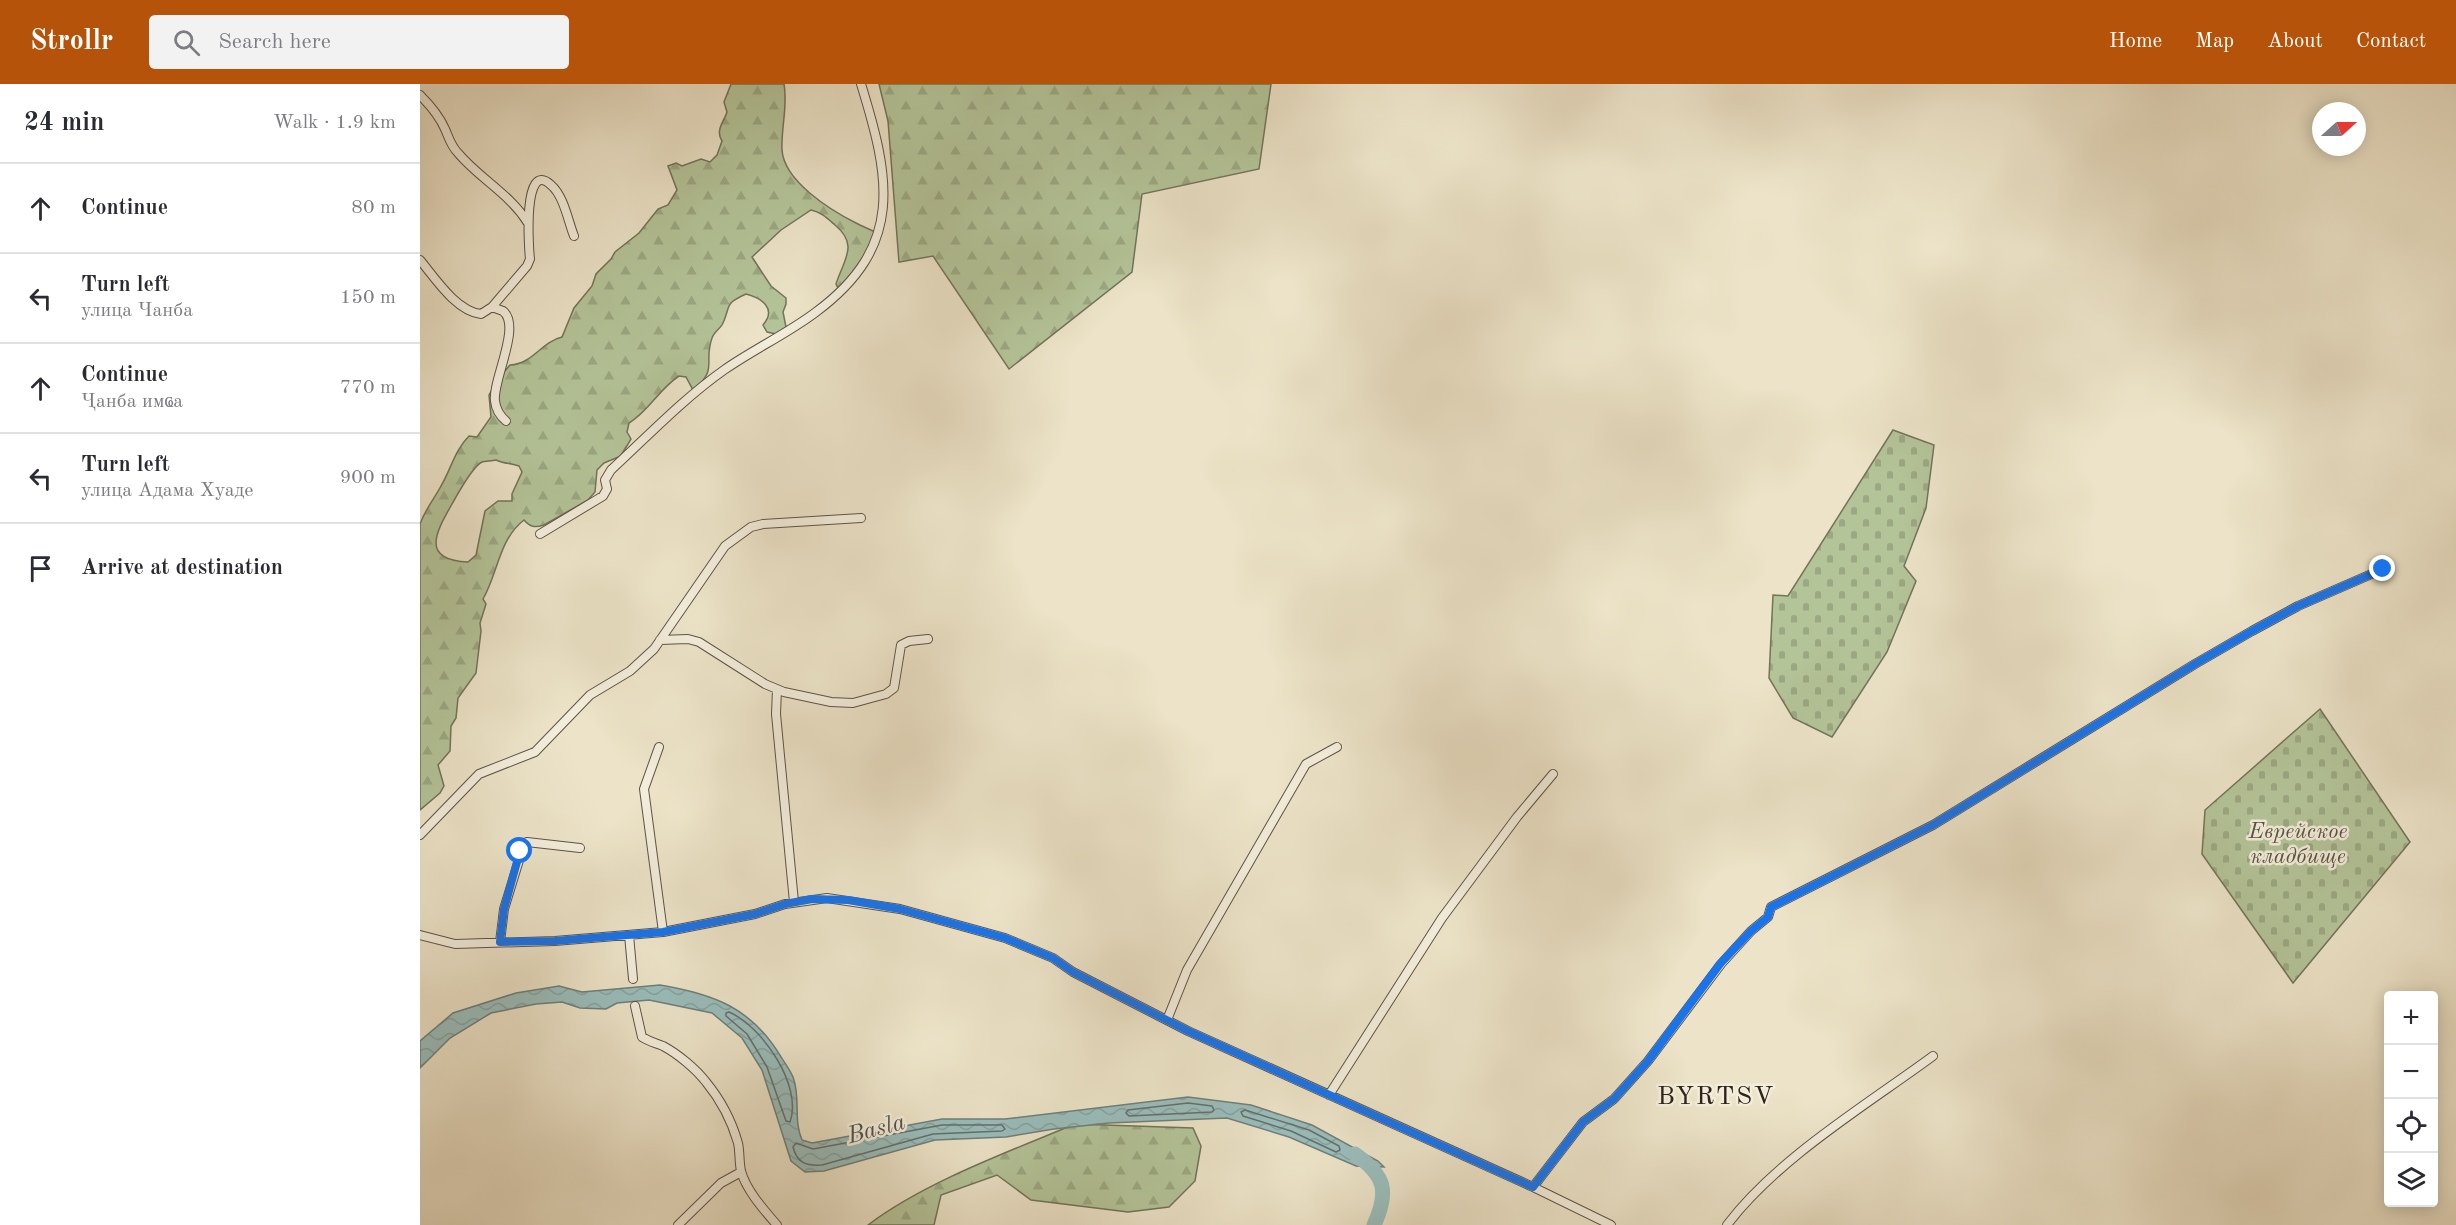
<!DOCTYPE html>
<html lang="en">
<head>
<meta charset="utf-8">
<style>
	:root { --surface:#fff; --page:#f2f2f3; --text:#2b2b33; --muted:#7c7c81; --line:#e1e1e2; --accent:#b45309 }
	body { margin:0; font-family:"Old Standard TT",serif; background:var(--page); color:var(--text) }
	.controls { position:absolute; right:18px; bottom:18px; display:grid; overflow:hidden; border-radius:6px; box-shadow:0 3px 15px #0003 }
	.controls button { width:54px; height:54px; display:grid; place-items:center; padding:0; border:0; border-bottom:2px solid var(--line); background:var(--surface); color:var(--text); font:30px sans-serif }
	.compass { position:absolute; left:1892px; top:18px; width:54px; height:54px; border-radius:50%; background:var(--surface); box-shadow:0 3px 15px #0003; rotate:69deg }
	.stop { position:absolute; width:18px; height:18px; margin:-14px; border:4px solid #1a73e8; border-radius:50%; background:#fff }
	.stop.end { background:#1a73e8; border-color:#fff; box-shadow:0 2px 6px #0008 }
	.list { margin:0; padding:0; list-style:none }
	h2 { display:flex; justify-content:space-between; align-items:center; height:78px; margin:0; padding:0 24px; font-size:26px }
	h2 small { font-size:20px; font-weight:400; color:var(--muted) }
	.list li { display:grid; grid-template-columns:39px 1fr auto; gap:18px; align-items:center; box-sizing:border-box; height:90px; padding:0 24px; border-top:2px solid var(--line) }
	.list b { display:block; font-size:22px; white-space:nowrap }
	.list p { margin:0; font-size:20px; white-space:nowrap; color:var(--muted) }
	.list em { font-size:20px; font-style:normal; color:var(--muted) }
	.icon { flex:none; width:33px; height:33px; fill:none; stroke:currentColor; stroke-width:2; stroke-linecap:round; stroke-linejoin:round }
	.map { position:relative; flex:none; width:2036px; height:1141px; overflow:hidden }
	header { display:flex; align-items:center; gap:36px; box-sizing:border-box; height:84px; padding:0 30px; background:var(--accent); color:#fff }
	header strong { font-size:28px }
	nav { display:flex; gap:33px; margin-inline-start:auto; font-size:21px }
	.search { width:420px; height:54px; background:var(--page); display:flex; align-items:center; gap:15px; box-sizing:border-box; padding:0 21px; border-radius:6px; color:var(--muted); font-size:22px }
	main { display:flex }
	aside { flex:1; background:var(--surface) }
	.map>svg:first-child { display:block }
</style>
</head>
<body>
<header>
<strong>Strollr</strong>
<div class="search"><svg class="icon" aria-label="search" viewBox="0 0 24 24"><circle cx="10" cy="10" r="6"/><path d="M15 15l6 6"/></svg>Search here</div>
<nav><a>Home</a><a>Map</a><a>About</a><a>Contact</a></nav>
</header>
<main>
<aside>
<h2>24 min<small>Walk · 1.9 km</small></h2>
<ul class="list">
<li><svg class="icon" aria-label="ahead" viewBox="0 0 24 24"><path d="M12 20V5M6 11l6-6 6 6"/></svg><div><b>Continue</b></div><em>80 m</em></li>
<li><svg class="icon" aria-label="left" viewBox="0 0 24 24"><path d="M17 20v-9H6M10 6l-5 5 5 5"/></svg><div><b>Turn left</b><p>улица Чанба</p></div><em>150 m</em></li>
<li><svg class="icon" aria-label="ahead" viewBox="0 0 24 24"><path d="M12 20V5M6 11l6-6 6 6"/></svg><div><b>Continue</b><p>Ҷанба имҩа</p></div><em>770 m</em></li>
<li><svg class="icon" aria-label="left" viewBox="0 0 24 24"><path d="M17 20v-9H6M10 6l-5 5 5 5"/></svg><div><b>Turn left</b><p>улица Адама Хуаде</p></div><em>900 m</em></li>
<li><svg class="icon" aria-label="arrive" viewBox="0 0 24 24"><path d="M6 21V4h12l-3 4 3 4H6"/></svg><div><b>Arrive at destination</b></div></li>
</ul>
</aside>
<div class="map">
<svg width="2036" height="1141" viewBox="0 0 2036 1141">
	<defs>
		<pattern id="forest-firs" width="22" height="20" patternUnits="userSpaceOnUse" patternTransform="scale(1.5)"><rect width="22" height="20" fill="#b4c499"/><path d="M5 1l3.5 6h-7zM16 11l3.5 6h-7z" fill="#9ba883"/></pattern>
		<pattern id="cemetery-stones" width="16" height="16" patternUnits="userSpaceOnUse" patternTransform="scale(1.5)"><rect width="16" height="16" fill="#b4c499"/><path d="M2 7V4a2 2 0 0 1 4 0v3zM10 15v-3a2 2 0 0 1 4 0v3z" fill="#9ba883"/></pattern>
		<pattern id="water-waves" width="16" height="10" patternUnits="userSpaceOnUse" patternTransform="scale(1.5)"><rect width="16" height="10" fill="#9abdbb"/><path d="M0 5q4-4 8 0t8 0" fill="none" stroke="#85a2a0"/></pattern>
	</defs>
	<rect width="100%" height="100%" fill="#ece3c8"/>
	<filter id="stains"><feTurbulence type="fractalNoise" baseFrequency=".00333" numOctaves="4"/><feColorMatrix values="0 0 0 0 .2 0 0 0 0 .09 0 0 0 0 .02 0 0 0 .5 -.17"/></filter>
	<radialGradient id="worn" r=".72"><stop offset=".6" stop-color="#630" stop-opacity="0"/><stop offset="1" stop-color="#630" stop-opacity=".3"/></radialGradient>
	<path fill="url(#forest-firs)" stroke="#72745a" stroke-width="1.5" fill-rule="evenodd" d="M311,0H364C368,22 361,43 362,66C364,97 410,126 436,139C443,143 450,145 457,149L449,169L424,202L418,204L416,200C424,175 439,161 415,141C407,134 401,128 391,126L361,146L332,173L351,202L366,214V220L363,228L366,243L356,250L347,248L343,241C357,225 342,214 326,210C304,220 311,221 303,239C301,244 294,248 292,254C283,279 299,285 273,306L266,293L259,292C239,305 229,327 209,339L207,348L211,355L201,372L184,379L177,386L175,408L168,416L124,441C115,444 110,443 104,436C79,455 78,489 63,515L66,520L60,539L61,547L56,589L38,614L36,634L31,642L30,667L18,681L24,702L20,709L0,726V440C5,426 14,415 21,402C31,385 35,366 49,352L57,353L71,333L69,311L72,306L79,303L84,288L90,281C113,280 121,258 142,253L154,224L172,202L176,190L191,175L195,168L219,149L238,125L248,121L257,106L248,82L256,79L262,82L281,75L290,78L297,71L302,57C295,46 304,38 307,28L304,18ZM76,376C84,380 91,379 99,382L102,388L92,410V417H78L65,427L56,471L48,478C0,476 16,448 32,420C37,411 53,382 62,378C65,377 72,377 76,376Z
		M459,0H851L839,85L722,110L712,188L589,285L513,172L479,178L468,37Z
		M655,1040L773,1044L781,1062L775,1097L749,1123L708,1128L611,1116L577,1091L521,1111L514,1141H448C505,1098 588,1068 655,1040Z"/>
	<path fill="url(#cemetery-stones)" stroke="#72745a" stroke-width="1.5" d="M1473,346L1514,361L1506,424L1484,482L1496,497L1467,568L1412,653L1373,634L1349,594L1353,511L1368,512Z
		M1900,625L1990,758L1873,899L1782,770L1785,726Z"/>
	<path fill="url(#water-waves)" stroke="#6f807b" stroke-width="1.5" d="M240,901C294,910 332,924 361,973C365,979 370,986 373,993C381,1014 373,1036 382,1056L392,1059L522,1035H585L768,1013L831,1021L892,1041L958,1077L964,1083L936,1082L869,1053L807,1034L689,1039L634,1045L586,1053L515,1056L404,1087L385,1088L371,1077L342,986L322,954L292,929L229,916L197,919L186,925L160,924L142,918L116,920L71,929L30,954L0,984V957L33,929L96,909L139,902L162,908Z"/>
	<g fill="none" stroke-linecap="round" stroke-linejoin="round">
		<path stroke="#64706c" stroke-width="1.5" d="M309,928C342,942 383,1002 370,1038L366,1037L347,983L327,950L306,932V929Z
			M768,1019L792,1022L794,1026L792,1028L709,1032L706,1029L708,1026Z
			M825,1026L889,1046L919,1062L920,1066L916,1068L871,1047L823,1032L821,1028Z
			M522,1041H582L585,1045L582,1047L513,1050L402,1081C386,1082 377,1079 373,1063L376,1059L393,1065Z"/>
		<path stroke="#9abdbb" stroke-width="15" d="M935,1070C966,1092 969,1108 954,1141"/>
		<defs>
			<path id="minor" d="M0,11C10,21 19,31 25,45C29,54 31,62 38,69C60,95 90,110 108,139
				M0,176C15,194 36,227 61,230L72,223L107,182L110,175C109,166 102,74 131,101C144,112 148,137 154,152
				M72,223L83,227C102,242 72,297 75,317C76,326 80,332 86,337
				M120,450L183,412L187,405L185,396L191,386C228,352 263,315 304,286C334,265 367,250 396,228C485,162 470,94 441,0
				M240,556L268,555L279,558L345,600L364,608L411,618L433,619L466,610L474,604L481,561L489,557L508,555
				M357,605L356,630L374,818
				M239,663L224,705L243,848
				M0,751L59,690L115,668L170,611L210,587L234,565L305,462L331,443L343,440L441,434
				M0,851L35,860L135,857L243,848L335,830L365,820L407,814L480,825L585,854L633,874L653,888L768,947L1113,1103L1191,1141
				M209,851L213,895
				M80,858L84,825L104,760L107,758L160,764
				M215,922L222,953C230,958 236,959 243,962C258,970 276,985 286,998C300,1015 312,1038 318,1059C320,1068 319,1078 321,1087C326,1106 344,1126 357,1141
				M747,936L767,886L886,680L917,663
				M909,1011L1022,834L1097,733L1133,690
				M1113,1103L1163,1038L1194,1015L1228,977L1301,880L1331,847L1348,833L1351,823L1513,741L1775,580L1832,547L1878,522L1963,485
				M258,1141L301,1099L321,1088
				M1307,1141C1358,1074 1445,1022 1513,972"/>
		</defs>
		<use href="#minor" stroke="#5e5447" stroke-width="10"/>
		<use href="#minor" stroke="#f3eddb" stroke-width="8"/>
	</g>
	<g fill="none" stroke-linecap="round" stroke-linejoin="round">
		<path stroke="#1a73e8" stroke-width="8" d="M100,767L84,825L80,858L135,857L243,848L335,830L365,820L392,815L428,816L480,825L585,854L633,874L653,888L768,947L1113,1103L1163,1038L1194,1015L1228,977L1300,880L1331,847L1348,833L1351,823L1513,741L1775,580L1832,547L1878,522L1963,485"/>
	</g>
	<g text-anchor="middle" stroke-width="5" stroke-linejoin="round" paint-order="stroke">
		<g font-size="22" font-style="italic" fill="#575442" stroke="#f3eddb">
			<text x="1878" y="754">Еврейское<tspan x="1878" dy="25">кладбище</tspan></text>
		</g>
		<g font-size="24" font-style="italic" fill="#4f524c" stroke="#f3eddb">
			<text transform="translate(456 1044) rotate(-15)" y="8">Basla</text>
		</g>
		<g font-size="26" letter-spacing="1.5" fill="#2f241c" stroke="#f3eddb">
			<text x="1296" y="1020">BYRTSV</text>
		</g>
	</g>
	<rect width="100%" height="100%" filter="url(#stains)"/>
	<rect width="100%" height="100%" fill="url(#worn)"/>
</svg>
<div class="controls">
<button>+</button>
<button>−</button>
<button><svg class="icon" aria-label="locate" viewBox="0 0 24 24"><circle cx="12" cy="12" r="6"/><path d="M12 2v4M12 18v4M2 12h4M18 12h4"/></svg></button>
<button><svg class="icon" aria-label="layers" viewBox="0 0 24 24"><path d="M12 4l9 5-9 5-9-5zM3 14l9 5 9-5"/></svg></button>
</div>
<svg class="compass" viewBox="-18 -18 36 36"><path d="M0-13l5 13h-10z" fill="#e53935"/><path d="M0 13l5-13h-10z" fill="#7c7c81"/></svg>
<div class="stop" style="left:100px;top:767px"></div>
<div class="stop end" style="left:1963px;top:485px"></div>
</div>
</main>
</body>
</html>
